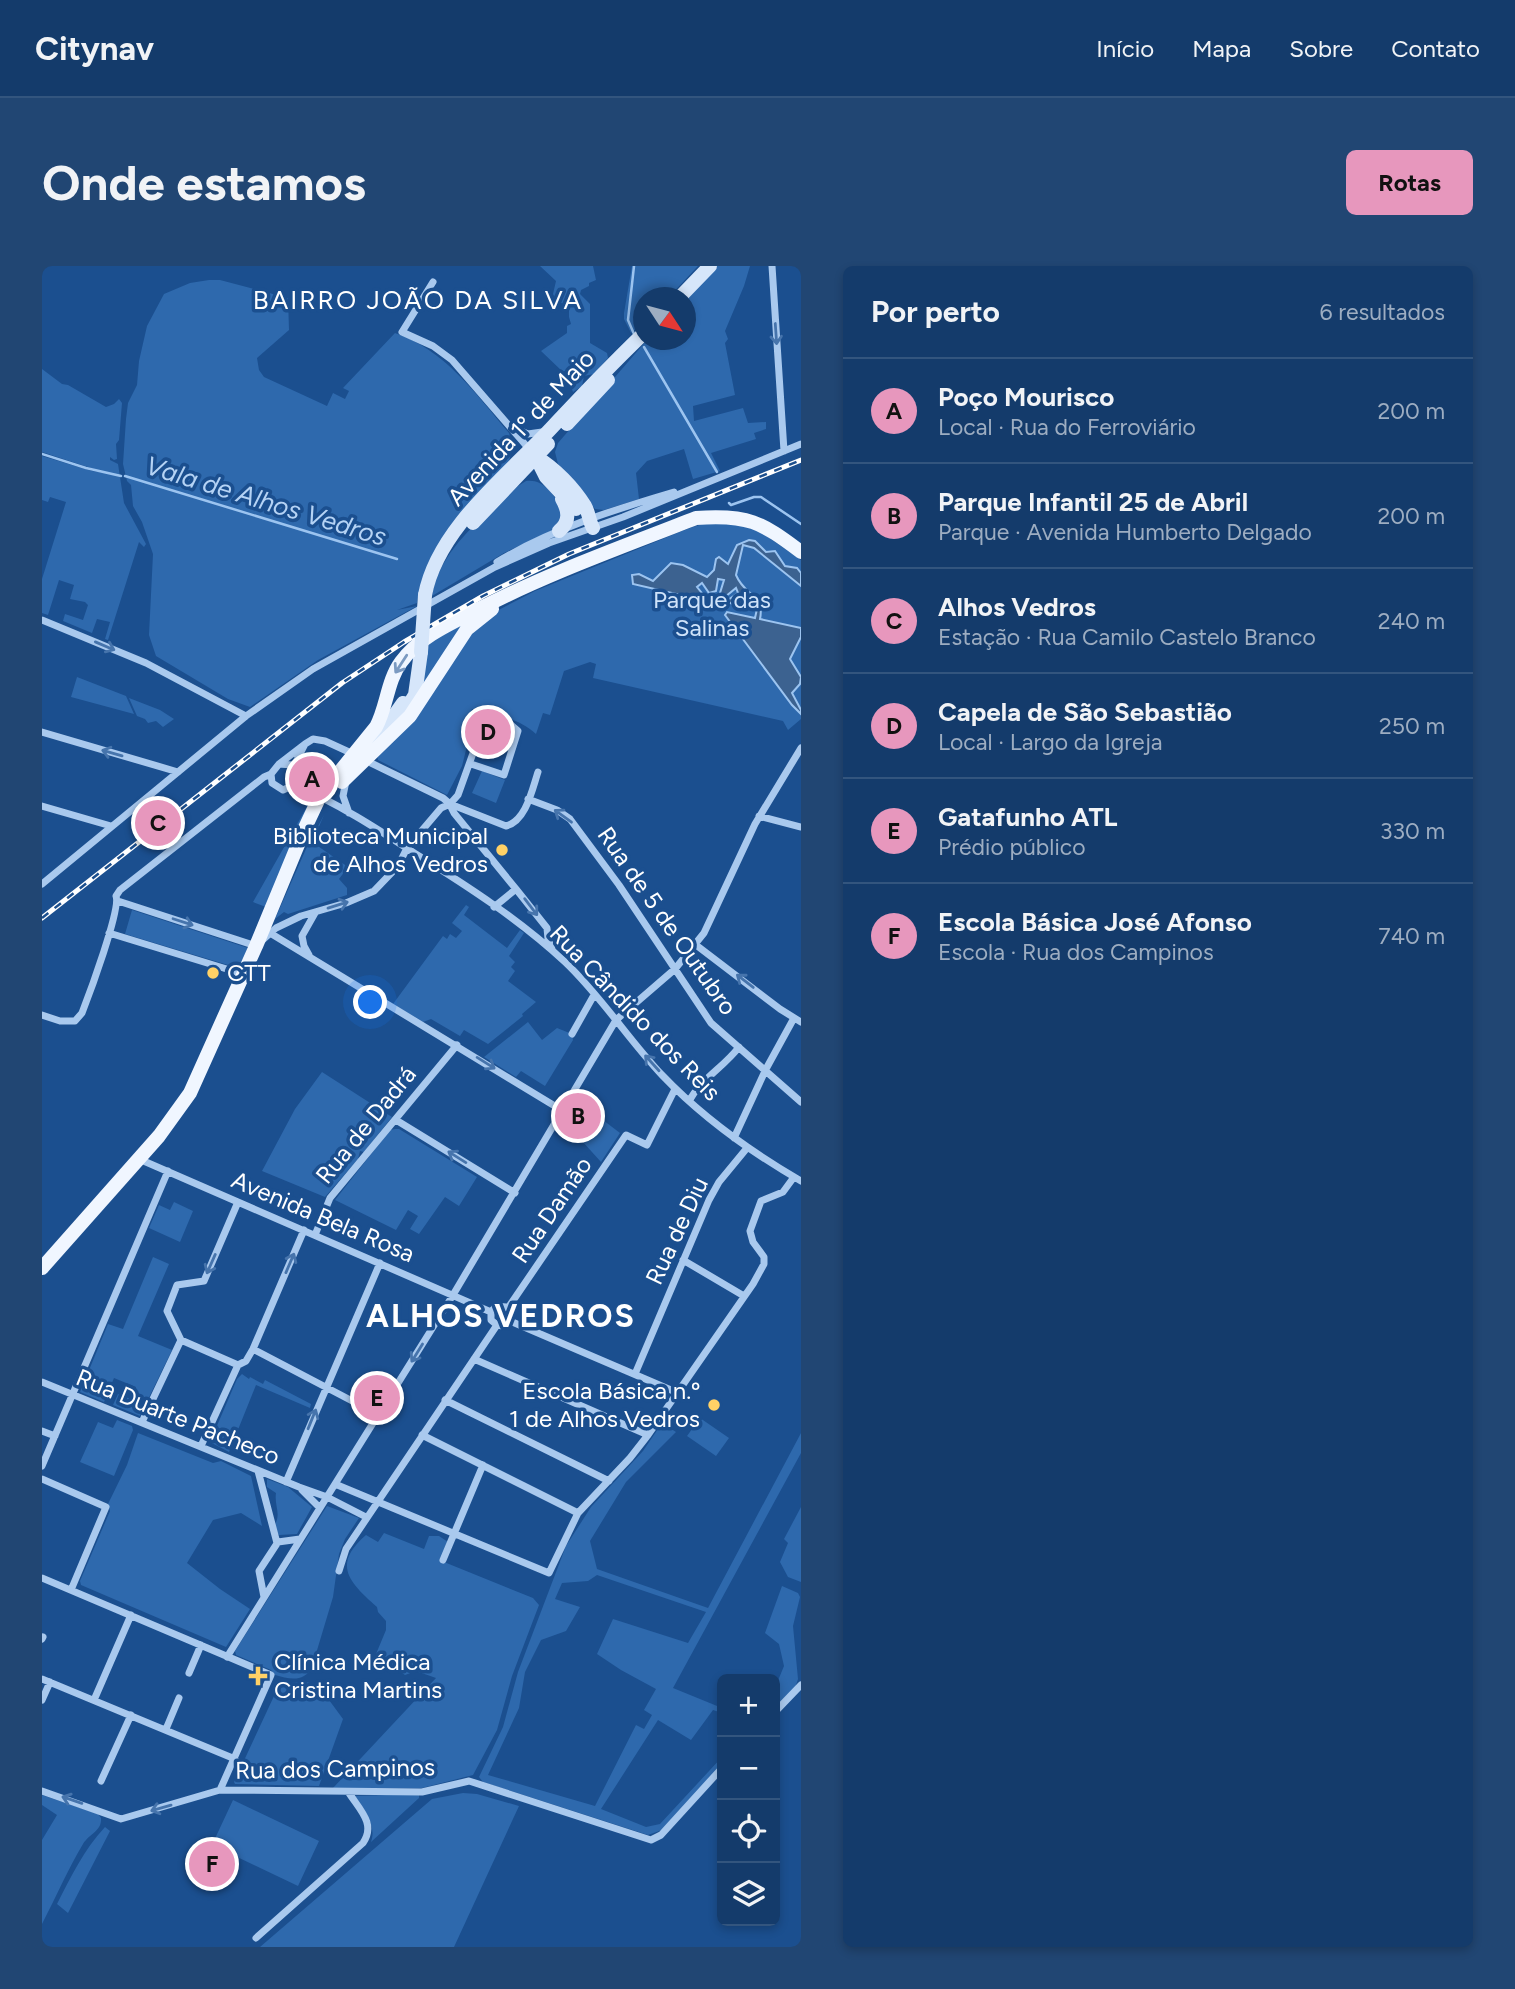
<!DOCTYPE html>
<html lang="pt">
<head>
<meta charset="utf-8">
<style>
	:root { --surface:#143b6b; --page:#214673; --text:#f1f3f6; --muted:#9dadc1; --line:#33557e; --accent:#e797bd }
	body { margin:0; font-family:Figtree,sans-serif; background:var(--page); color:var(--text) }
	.controls { position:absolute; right:21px; bottom:21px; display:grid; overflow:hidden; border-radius:10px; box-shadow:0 4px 10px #0003 }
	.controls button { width:63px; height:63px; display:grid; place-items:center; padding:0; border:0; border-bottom:2px solid var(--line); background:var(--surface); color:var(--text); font:35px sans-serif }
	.compass { position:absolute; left:591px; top:21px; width:63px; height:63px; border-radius:50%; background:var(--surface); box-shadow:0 4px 10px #0003; rotate:126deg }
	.you { position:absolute; left:329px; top:737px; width:24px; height:24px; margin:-18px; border:5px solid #fff; border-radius:50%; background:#1a73e8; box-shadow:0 0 0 10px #1a73e833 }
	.badge { display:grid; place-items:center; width:46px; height:46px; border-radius:50%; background:var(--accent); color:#111; font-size:23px; font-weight:700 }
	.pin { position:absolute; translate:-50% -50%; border:4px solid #fff; box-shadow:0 2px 7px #0006 }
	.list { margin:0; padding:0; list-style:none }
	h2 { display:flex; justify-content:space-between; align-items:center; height:91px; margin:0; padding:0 28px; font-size:30px }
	h2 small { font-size:23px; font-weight:400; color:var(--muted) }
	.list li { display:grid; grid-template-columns:46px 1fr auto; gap:21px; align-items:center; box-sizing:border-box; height:105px; padding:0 28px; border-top:2px solid var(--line) }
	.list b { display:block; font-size:26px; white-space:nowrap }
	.list p { margin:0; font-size:23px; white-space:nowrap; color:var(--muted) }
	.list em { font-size:23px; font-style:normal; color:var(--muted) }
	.icon { flex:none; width:38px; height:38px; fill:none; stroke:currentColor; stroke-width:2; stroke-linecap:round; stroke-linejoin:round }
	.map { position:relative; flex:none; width:759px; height:1681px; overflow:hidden; border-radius:10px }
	header { display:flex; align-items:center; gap:42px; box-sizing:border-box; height:98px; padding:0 35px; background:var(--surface); border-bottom:2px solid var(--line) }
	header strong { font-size:33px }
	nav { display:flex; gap:38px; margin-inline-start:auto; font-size:24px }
	.intro { display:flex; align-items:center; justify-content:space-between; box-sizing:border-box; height:168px; padding:0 42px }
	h1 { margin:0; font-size:49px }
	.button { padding:18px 32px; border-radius:10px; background:var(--accent); color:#111; font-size:24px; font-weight:700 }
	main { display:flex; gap:42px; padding:0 42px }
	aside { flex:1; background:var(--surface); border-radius:10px; box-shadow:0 4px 10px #0003 }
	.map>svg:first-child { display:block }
</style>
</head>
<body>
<header>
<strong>Citynav</strong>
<nav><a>Início</a><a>Mapa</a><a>Sobre</a><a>Contato</a></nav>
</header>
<div class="intro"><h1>Onde estamos</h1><a class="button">Rotas</a></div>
<main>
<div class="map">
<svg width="759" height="1681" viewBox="0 0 759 1681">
	<rect width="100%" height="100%" fill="#1b4f8f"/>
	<path fill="#2e69ad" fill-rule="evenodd" d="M498,0H551L554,14L547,17V20L539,24L538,28L548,38V77L565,87L566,92L552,108L542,110L540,120L531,126L525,111L530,109V101L521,106L499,85L525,67V60L529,58L527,51V39L515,36L511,28L514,15Z
		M590,0H656L627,31L601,32V57L589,67L582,53V47Z
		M675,0H708L702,20L683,65L686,73L683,77L693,129L651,140L652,155L701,142L706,157L724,156V163L712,167L714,173L669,187L678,205L651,213L642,183L605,195L594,207L597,233L562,244L553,243L516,198L513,186L516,177L605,74H643L644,33Z
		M167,14H178L246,32L247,64L215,92L217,104L222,111L285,140L291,127L303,133L307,125L301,122L353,67C403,84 433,127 467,167L471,180L467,195C431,238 383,279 375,337L355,344L375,340L276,394L208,441L186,433L114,390L107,369L111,288L100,256L91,240L89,219L85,215L81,198L84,153L86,137L95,119L97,95L105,60L122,28L148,17Z
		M0,103L20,118L26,119L64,141L72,138L77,133L80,137L77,174L74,178L75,193L72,194L68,191V194L76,198L82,237L104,278L102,281L97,276L66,374L63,373L68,356L55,353L50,367L21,355L23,348L41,354L46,339L43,336L28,333L32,319L17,314L6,349L0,347V313L24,236L8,231L6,236L0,234V190L50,205L64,207L0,186Z
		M484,215C502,213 509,227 520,240L522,244L513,263L462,287L390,330C398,282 442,251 476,220Z
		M687,257L716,264L759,294V453L746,464L741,455L551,412L554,398L548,396L522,405L508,449L501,447L494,468C476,452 453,448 430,443L425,458L430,460L420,500L405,529L336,494L335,490L420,376L449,348L493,325L645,263L660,258Z
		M432,349L379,424L387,376Z
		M35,411L84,430L92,448L29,431Z
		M87,432L118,444L132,453L121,461L114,455L106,457L103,453L95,450Z
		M440,505L463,514L454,537L430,527Z
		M271,530L224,641L211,636Z
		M282,549L275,565L277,566L270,576L306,601L297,613L305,622V629L246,648L242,646L233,653L264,583Z
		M424,639L427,641L422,649L465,682L478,664L482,667L467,690L473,696L469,701L473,705L466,715L494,736L480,748L481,750L446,778L422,764L418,770L389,753L381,756L351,738L401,670L405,673L408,668L414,672L420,665L410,657Z
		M90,644L206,682L196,702L83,668Z
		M486,756L500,774L515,762L530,768L531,774L503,820L479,805L474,811L442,791Z
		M280,806L350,851L322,886L318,885L316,893L283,931L220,905L253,843Z
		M536,835L578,867L559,896L522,855L533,836Z
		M353,863H357L435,911L417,940L403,931L377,968L368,963L376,950L366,944L354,964L293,934L348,864Z
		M132,936L151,945L138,976L107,962L117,939L128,944Z
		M111,991L127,998L96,1070L130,1084L98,1150L71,1139L76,1128L89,1133L94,1121L72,1112L62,1136L38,1126L66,1058L81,1063Z
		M200,1108L207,1113L208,1111L221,1118L223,1114L269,1138L268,1142L214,1119L187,1186L168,1176L195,1113Z
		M658,1152L687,1172L674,1190L645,1170Z
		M75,1154L90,1160L91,1164L72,1210L38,1196L56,1156L71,1162Z
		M620,1157L634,1166L584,1216L548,1275L555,1303L666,1342L759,1167V1187L631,1422L680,1442V1447L671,1444L649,1474L616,1454L559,1543L604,1561L618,1558L680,1491V1499L620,1564L606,1569L441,1516L437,1511L461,1461L476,1406L524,1280L549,1241L601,1185ZM555,1309L664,1346L646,1377L571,1353L555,1388L579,1404L614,1423L602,1444L610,1449L602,1463L594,1459L553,1540L446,1509L477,1442L483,1406L499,1374L524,1365L538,1341L513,1333L520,1317L546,1315Z
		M96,1167L171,1197L179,1195L209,1210L220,1260L199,1247L171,1254L145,1297L178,1323L208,1343L184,1381L39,1319L38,1315L68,1245L66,1238L85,1199Z
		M225,1213L246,1221L270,1241L255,1268L237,1269L233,1266L232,1260C240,1248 232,1240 234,1227L225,1221Z
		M285,1240L317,1252L303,1273L297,1288L291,1331L270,1401C262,1417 247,1413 233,1409L229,1404L194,1389L193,1385Z
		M759,1241V1316L746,1311L738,1296L746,1277L742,1273Z
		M342,1267L382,1283L387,1270H397L406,1276L402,1296L491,1332L497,1339L470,1410L455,1464L431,1509L380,1522H291L394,1412L374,1405L363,1409L334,1388L344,1364V1355L336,1346L335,1341C308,1317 289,1299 324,1269L336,1276Z
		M740,1320L756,1327L758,1331L751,1360L756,1413L753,1422L733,1443V1422L742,1400L737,1378L723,1367Z
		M239,1415C251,1419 265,1414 276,1419L301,1453L277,1520L193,1518L192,1516Z
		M421,1527L435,1528L477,1540L412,1681H218L390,1533Z
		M375,1528L377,1529V1532L329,1576C335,1559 322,1545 313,1530Z
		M0,1529L56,1548L59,1552C60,1565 48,1567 41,1578C26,1603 14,1631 0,1658V1574L15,1549L0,1539Z
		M191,1534L277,1575L256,1620L170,1579Z
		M63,1561L68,1565L26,1647L15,1638C30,1609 41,1585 63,1561Z"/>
	<path fill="#3c6290" stroke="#9cc4f0" stroke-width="2" d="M707,274L713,275L724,286L733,285L743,300L755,302L759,307V320L712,282L701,279L694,309C703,331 723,328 718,353L759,362V371L748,393L759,411L758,418L750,427L759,444V448L750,439L683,349L685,346L713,352L715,343L688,337L686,334L696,327L694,322L683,331L678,327L682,314L676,313L674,325L667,327L660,317L655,321L663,331L660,334L591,318L590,309L597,308L611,315L629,297L641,299L665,311L672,304L674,293L677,291L686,298L695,279Z"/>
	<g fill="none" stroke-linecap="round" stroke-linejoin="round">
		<path stroke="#9cc4f0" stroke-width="2.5" d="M592,0L586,54L592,68
			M602,81L675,206
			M0,188L44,202L79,210
			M83,210L355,293
			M687,237L689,239L712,231H719L759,258"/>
		<path stroke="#a9c9ee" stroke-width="7" d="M730,0L742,185
			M391,16L360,66L391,80L410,94L488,184
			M472,162L486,168L500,166
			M455,296C510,263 571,244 632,226
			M0,354L104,397L204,450
			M0,466L136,506
			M263,478L271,473L283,475L307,486
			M329,497L401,532L408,538L464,560C484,555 490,524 496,506
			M237,498L263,478L254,496L256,510L252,519L241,524L230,517L229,508L237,498L250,499L255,506
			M304,515L301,530L307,547
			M252,519C296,537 337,564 377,590C427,621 479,655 523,696C559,730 586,773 620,809C660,851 709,886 759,915
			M486,533L515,544L528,553L577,619L669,757L759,836
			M408,539L412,547L474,623
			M0,540L69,560
			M717,550L759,561
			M0,618L204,450L271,403L453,301L507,277L581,251L759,178
			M76,635L214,680L234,662L259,650L304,637L332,625L356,600L365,582L399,542L408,538L416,529L444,451L462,453L476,465L462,509L429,498
			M452,641L474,623L505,662L506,673L510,683
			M67,667L201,708
			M228,667L521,845
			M654,679L738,743L759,756
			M267,689L262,680L260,670L273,647
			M0,749L18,755H33L40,747C47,729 79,643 74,630L78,624L222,511L229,508
			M530,768L552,729
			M647,835C659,813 682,801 697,781
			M354,854L473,927
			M692,872L724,803L752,752
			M97,893L449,1046
			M273,969L288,932L415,779
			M641,994L702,1030
			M466,1042L584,869L605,879L633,823
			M449,1046L454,1040L464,1041L469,1046L468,1055
			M449,1046V1054L455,1059L461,1060L468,1055
			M468,1055L636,1127
			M211,1083L337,1149
			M432,1093L606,1169
			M196,1099L139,1074L125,1045L135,1019L162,1015L196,936
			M196,1099L204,1095L211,1083L262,964
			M593,1108L667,934L677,916L705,882
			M0,1116L257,1221L285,1231L324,1251
			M403,1134L567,1215
			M100,1156L139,1074
			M0,1165L13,1170
			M380,1169L536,1247
			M159,1180L196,1099
			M0,1200L126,905
			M216,1205L235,1277
			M0,1213L64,1241L29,1324
			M244,1216L338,997
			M293,1218L507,1307L536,1247L588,1192L606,1169L711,1018L722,998V991L711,976L708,965L719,935L741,926L752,911
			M260,1224L278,1242
			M401,1294L441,1199
			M297,1305L304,1283L455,1059
			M0,1312L229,1409L178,1524
			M222,1331L217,1305L236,1276L258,1273
			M0,1373L1,1371
			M185,1391L411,1029L574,754L633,703L662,667L713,558L759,482
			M147,1407L159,1379
			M0,1413L193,1493
			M0,1434L8,1416
			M52,1434L89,1349
			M733,1446L759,1419
			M124,1463L137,1432
			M59,1515L89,1449
			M0,1525L79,1553L178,1524L380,1526L427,1515L609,1574L619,1569L680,1502
			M214,1672L321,1577C334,1558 318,1544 307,1527"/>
		<path stroke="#d6e6fa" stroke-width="14" d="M637,32L668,0
			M525,158L566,114
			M494,191C513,202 532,222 543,240C547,247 547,255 551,262
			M495,193L504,211L534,243
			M431,257L506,178
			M517,265C528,256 527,245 520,233
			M383,329C396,260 471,205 515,156C543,126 572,96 601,68
			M360,450L373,429L379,386
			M328,474L349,454L361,437"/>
		<path stroke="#f0f6ff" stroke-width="14" d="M300,516L368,450L425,363L450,343
			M0,1002L117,870L148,827L214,680L262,564L278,530L334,461C345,441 345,415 359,396C376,372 407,358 433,345C504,308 580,281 654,252C706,248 719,256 759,286"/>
		<defs>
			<path id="rail" d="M0,652L300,417L362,376L441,330L527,288L759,194"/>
		</defs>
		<use href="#rail" stroke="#fff" stroke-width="5"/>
		<use href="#rail" stroke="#1b4f8f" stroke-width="2.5" stroke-dasharray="8" stroke-linecap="butt"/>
		<path stroke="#d6e6fa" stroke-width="14" d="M379,386L383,329"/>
	</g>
	<defs><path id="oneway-shaft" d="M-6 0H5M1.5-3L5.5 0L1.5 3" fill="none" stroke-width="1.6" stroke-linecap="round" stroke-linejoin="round" transform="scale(1.75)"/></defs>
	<g stroke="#4674ac">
		<use href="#oneway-shaft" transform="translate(734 68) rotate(86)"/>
		<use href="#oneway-shaft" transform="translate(63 380) rotate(23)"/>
		<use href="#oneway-shaft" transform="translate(70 487) rotate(-164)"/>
		<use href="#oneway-shaft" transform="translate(521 550) rotate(-144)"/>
		<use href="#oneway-shaft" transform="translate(296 639) rotate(-17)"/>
		<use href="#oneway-shaft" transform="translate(489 641) rotate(53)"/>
		<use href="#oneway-shaft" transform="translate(141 656) rotate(18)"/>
		<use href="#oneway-shaft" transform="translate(703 715) rotate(-142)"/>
		<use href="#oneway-shaft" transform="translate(444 797) rotate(32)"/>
		<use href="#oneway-shaft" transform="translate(610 797) rotate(-132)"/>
		<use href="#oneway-shaft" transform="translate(415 891) rotate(-148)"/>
		<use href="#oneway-shaft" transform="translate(248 997) rotate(-67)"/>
		<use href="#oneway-shaft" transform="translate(169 998) rotate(114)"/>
		<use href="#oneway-shaft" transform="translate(375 1087) rotate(122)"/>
		<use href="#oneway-shaft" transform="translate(270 1153) rotate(-68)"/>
		<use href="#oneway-shaft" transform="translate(30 1534) rotate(-161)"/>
		<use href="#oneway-shaft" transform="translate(119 1542) rotate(164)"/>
	</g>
	<use stroke="#7b9ac1" href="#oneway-shaft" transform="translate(359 398) rotate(123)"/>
	<g fill="#ffd166" stroke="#1b4f8f" stroke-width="2.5">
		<circle cx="460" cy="584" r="7"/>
		<circle cx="171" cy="707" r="7"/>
		<circle cx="672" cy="1139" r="7"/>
		<path d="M212.5 1399.5h7v7h7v7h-7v7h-7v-7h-7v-7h7z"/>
	</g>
	<g text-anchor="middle" stroke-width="7" stroke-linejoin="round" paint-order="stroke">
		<g font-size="24" fill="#fff" stroke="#1b4f8f">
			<text transform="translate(479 162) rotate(-47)" y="8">Avenida 1º de Maio</text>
			<text transform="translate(625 655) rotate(55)" y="8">Rua de 5 de Outubro</text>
			<text transform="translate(593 747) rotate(46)" y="8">Rua Cândido dos Reis</text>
			<text transform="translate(324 859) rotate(-51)" y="8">Rua de Dadrá</text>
			<text transform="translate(510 944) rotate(-56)" y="8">Rua Damão</text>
			<text transform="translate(281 951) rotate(23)" y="8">Avenida Bela Rosa</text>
			<text transform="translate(635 965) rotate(-65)" y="8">Rua de Diu</text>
			<text transform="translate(136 1151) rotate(22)" y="8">Rua Duarte Pacheco</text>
			<text transform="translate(293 1503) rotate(-1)" y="8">Rua dos Campinos</text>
		</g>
		<g font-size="24" fill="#cfe3fa" stroke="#1b4f8f">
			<text x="670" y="342">Parque das<tspan x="670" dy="28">Salinas</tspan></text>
		</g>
		<g font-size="24" fill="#fff" stroke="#1b4f8f" text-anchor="end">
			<text x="446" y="578">Biblioteca Municipal<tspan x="446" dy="28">de Alhos Vedros</tspan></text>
			<text x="185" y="715" text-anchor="start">CTT</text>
			<text x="658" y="1133">Escola Básica n.º<tspan x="658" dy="28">1 de Alhos Vedros</tspan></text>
			<text x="232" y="1404" text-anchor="start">Clínica Médica<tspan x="232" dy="28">Cristina Martins</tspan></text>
		</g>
		<g font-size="26" letter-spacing="2" fill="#fff" stroke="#1b4f8f">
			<text x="376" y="43">BAIRRO JOÃO DA SILVA</text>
		</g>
		<g font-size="26" font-style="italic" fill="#b5d3f5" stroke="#1b4f8f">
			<text transform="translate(224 235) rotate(17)" y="9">Vala de Alhos Vedros</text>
		</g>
		<g font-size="32" font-weight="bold" letter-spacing="2" fill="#fff" stroke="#1b4f8f">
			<text x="459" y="1061">ALHOS VEDROS</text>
		</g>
	</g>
</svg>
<div class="controls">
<button>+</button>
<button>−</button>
<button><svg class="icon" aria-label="locate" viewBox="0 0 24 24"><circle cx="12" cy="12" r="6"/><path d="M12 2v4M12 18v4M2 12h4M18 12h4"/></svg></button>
<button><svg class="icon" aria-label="layers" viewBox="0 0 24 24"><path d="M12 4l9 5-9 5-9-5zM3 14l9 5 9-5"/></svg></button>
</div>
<svg class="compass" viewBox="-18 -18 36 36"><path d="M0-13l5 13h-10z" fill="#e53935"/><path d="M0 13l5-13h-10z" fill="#9dadc1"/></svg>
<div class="you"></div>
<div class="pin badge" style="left:270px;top:513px">A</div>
<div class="pin badge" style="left:536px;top:850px">B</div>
<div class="pin badge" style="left:116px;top:557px">C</div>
<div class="pin badge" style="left:446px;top:466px">D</div>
<div class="pin badge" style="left:335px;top:1132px">E</div>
<div class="pin badge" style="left:170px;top:1598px">F</div>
</div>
<aside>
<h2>Por perto<small>6 resultados</small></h2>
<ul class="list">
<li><span class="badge">A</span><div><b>Poço Mourisco</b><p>Local · Rua do Ferroviário</p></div><em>200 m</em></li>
<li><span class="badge">B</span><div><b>Parque Infantil 25 de Abril</b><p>Parque · Avenida Humberto Delgado</p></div><em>200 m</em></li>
<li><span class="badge">C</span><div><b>Alhos Vedros</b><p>Estação · Rua Camilo Castelo Branco</p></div><em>240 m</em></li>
<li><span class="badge">D</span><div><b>Capela de São Sebastião</b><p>Local · Largo da Igreja</p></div><em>250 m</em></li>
<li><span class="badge">E</span><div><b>Gatafunho ATL</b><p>Prédio público</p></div><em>330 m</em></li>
<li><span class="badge">F</span><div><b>Escola Básica José Afonso</b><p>Escola · Rua dos Campinos</p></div><em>740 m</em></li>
</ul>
</aside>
</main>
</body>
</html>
